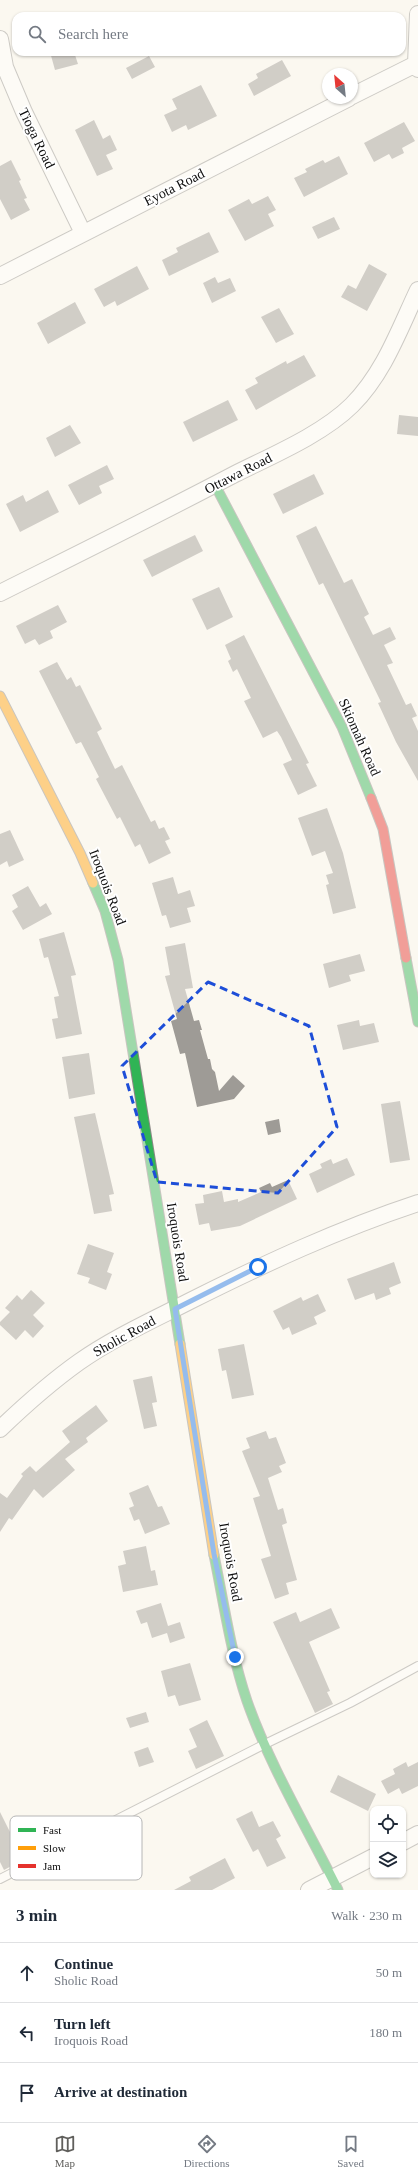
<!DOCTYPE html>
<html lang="en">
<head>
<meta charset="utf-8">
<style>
	:root { --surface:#fff; --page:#f2f2f3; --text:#1f2937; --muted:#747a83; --line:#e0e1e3; --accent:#605f5c }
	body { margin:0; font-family:Georgia,serif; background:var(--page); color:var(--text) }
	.controls { position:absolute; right:12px; bottom:12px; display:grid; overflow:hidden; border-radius:8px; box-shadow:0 1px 3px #0004 }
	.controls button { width:36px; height:36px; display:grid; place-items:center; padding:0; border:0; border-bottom:1px solid var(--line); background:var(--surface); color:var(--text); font:20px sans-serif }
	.compass { position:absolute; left:322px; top:68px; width:36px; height:36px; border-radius:50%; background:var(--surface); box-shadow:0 1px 3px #0004; rotate:333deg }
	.stop { position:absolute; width:12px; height:12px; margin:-9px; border:3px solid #1a73e8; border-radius:50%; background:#fff }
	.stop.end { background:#1a73e8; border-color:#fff; box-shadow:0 1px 4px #0008 }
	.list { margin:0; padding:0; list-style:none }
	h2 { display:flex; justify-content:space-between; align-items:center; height:52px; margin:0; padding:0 16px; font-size:17px }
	h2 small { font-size:13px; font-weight:400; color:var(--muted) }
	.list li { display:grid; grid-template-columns:26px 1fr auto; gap:12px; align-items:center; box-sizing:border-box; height:60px; padding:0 16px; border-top:1px solid var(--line) }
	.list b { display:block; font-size:15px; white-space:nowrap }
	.list p { margin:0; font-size:13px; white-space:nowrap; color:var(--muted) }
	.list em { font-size:13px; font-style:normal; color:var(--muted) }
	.icon { flex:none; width:22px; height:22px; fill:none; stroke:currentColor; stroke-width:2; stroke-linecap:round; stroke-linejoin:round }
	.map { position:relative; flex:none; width:418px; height:1890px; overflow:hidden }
	.search { position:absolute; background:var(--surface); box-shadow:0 1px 3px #0004; left:12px; right:12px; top:12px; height:44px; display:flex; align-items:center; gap:10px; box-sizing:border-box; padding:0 14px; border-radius:12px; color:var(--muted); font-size:15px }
	.sheet { height:232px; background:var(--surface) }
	nav { display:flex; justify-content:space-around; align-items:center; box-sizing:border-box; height:56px; border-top:1px solid var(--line); background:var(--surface); font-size:11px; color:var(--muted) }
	nav a { display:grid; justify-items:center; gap:2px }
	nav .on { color:var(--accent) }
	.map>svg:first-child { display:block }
</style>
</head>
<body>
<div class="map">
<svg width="418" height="1890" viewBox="0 0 418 1890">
	<rect width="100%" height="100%" fill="#fbf8f0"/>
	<path fill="#9e9b96" d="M50,52H74L78,64L55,70Z
		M149,56L155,67L132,79L126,68Z
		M282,60L291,76L254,96L248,84L258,78L256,74Z
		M201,85L217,116L188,130L186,125L172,132L164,115L177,109L172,99Z
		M94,120L103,139L110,135L117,150L106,155L113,169L97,176L75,130Z
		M404,122L415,141L402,148L404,153L392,159L389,154L374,162L364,143Z
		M339,156L348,174L304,197L294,178L307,172L305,169L323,160L325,163Z
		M11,160L21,180L19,181L27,198L24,199L30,210L11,220L0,199V166Z
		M268,196L276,210L268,214L274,226L245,241L228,210L249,199L252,204Z
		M334,217L340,229L318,239L312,227Z
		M209,232L219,252L169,276L162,260L178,252L176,248Z
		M369,264L387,274L367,311L341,297L348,285L356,289Z
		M137,266L149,289L117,306L115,301L104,307L94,289Z
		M215,277L218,283L230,278L236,291L212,303L203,283Z
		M75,302L86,323L48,344L37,323Z
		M279,308L294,334L276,343L261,317Z
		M304,355L316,376L256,410L245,390L258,383L255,378L286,361L287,364Z
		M228,400L238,420L193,442L183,422Z
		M399,415L418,417V436L397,434Z
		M70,425L81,443L55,457L46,438Z
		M107,465L114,479L99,486L102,493L79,505L68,485Z
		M314,474L324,494L283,514L273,494Z
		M48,490L59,512L20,532L6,504L23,495L26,502Z
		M316,526L344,583L352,579L369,614L364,617L373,635L390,627L396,639L384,645L393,663L387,665L406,705L411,703L417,716L412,718L418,731V781L396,742L378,703L381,702L323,583L319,585L296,536Z
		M195,535L203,551L152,577L143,560Z
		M219,587L233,617L207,630L192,599Z
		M58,605L67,622L50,631L53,638L39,645L35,639L25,644L16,626Z
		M244,635L309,763L306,764L317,786L298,795L283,764L292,760L281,737L277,731L263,738L244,701L251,698L237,669L233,672L228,661L231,659L225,645Z
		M57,662L67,680L71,677L76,687L80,685L102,729L97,732L115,769L122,765L151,822L155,820L159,829L164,827L170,839L165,841L171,853L149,864L140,844L135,847L120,817L117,819L96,779L99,777L81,742L76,744L39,671Z
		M327,808L343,853L356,908L333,914L326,885L329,884L326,875L333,873L325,851L312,856L298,818Z
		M10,830L24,860L9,867L7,861L0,865V834Z
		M173,877L178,894L190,890L195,906L187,908L191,922L170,928L166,915L162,916L152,883Z
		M28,886L40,907L46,903L52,914L23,930L12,911L18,907L12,895Z
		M64,932L76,975L71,976L82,1034L56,1039L52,1019L58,1018L54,997L59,996L48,957L44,958L39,939Z
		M185,943L193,988L185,989L194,1021L199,1020L202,1030H200L208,1059H210L212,1069L215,1072L219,1091L233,1075L245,1086L234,1099L197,1107L185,1053L180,1054L171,1021L177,1019L165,976L170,975L165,947Z
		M360,954L365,971L349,975L351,981L329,988L323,964Z
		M359,1020L360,1026L374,1023L379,1042L343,1050L337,1025Z
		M89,1053L95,1094L69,1099L62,1057Z
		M400,1101L410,1160L390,1163L381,1104Z
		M95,1113L114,1194L109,1195L112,1211L94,1214L74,1117Z
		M279,1119L281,1132L268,1135L265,1122Z
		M347,1158L355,1175L317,1193L309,1174L322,1168L320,1164L331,1159L333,1164Z
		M288,1180L297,1199L240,1226L211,1231L209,1223L199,1225L195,1204L204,1203L203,1195L222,1191L224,1202L238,1199V1202L261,1192L259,1188L270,1183L272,1187Z
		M88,1244L114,1253L107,1272L112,1274L106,1290L88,1283L90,1278L77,1274Z
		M394,1262L401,1283L389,1288L391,1294L376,1300L374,1293L355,1300L347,1279Z
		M31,1290L45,1303L33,1315L44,1326L33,1338L25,1330L16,1340L0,1325V1322L10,1312L5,1308L17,1295L22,1300Z
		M318,1294L326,1311L314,1317L317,1324L292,1335L289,1327L283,1330L273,1311L301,1297L303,1301Z
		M244,1344L254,1395L232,1399L226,1370L222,1371L218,1349Z
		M152,1376L157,1402L152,1403L157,1426L144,1429L133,1380Z
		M96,1405L108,1421L86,1438L88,1442L65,1459L75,1470L43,1498L34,1489L12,1520L9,1518L0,1532V1493L7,1498L23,1476L21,1474L30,1466L36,1472L70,1442L62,1431Z
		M266,1431L269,1439L276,1437L286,1463L279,1466L282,1472L268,1478L278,1510L283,1508L287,1523L282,1525L297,1580L286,1583L289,1594L275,1599L261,1559L271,1556L253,1498L260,1496L242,1451L250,1448L246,1438Z
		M148,1485L158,1507L162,1506L170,1524L145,1534L139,1519L134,1521L129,1508L134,1506L129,1493Z
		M146,1546L151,1571L155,1570L158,1585L123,1592L118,1566L126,1564L123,1551Z
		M161,1603L168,1626L180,1622L185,1638L170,1643L167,1633L152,1638L147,1622L141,1624L136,1611Z
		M331,1608L340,1628L309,1642L330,1691L327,1692L333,1704L315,1713L273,1622L296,1612L300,1622Z
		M190,1663L201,1700L179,1706L175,1695L168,1697L161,1671Z
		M146,1712L149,1722L130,1728L126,1718Z
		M207,1720L224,1756L196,1769L188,1751L197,1747L189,1729Z
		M148,1747L154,1762L139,1767L134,1752Z
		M406,1762L408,1767L418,1762V1786L402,1794L399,1788L388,1794L381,1781L395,1774L393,1769Z
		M338,1775L376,1794L368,1811L330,1792Z
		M252,1811L259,1827L273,1821L281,1836L276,1839L286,1858L267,1867L258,1849L253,1852L236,1819Z
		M0,1812L15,1842L11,1844L19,1862L4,1870L0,1862Z
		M225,1858L235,1878L212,1890H174L191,1881L189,1877Z"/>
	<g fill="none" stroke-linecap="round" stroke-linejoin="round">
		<defs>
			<path id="lane" d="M0,1879L265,1744L350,1703L418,1666"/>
			<path id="street" d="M418,14L416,64L418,69
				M0,39L5,67L24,112L83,233
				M352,96L416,64
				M0,276L349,98
				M0,593C78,554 157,515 235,474C271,456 323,434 352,405C384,373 399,330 418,290
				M0,1429C25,1405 51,1382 79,1362C113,1338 153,1320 190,1301C264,1264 339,1229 418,1203
				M403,1842L418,1834
				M309,1890L373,1857"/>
			<path id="fast" d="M215,485L342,727L371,798
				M93,883L105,911L118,960L180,1344
				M406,958L418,1022
				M214,1555C224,1604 231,1654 247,1701C269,1764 308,1830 338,1890"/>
			<path id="slow" d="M0,696L80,853L93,883
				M180,1344L214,1555"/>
			<path id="jam" d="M371,798L383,829L406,958"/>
		</defs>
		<use href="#lane" stroke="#94938f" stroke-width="10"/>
		<use href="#street" stroke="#94938f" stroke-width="18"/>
		<use href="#fast" stroke="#8b8986" stroke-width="11"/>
		<use href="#slow" stroke="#8b8986" stroke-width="11"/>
		<use href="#jam" stroke="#8b8986" stroke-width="11"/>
		<use href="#lane" stroke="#fefefd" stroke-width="8"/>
		<use href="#street" stroke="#fefefd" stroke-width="16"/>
		<use href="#fast" stroke="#30b455" stroke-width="9"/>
		<use href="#slow" stroke="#ff9f0a" stroke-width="9"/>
		<use href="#jam" stroke="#e5322d" stroke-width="9"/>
	</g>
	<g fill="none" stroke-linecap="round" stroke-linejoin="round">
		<path stroke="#1a73e8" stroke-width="5" d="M235,1657L214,1554L175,1309L258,1267"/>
	</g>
	<path d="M0 0H418V1890H0ZM208,982L309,1026L337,1127L278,1193L157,1182L122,1066Z" fill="#fbf8f0" fill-opacity=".55" fill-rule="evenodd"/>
	<path fill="none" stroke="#1d4ed8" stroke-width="3" stroke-dasharray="8 5" stroke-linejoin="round" d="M208,982L309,1026L337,1127L278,1193L157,1182L122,1066Z"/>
	<g text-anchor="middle" stroke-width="4" stroke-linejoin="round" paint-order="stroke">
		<g font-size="14" fill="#0d0d0d" stroke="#fff">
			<text transform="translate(37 138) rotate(64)" y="5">Tioga Road</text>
			<text transform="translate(174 187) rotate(-27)" y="5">Eyota Road</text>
			<text transform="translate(238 473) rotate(-27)" y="5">Ottawa Road</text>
			<text transform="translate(360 737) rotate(66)" y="5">Skiomah Road</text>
			<text transform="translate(108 887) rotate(69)" y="5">Iroquois Road</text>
			<text transform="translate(178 1242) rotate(81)" y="5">Iroquois Road</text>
			<text transform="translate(124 1336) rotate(-29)" y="5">Sholic Road</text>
			<text transform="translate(231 1562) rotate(80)" y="5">Iroquois Road</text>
		</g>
	</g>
	<rect x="10" y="1816" width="132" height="64" rx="6" fill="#fff" stroke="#b6b6b6" stroke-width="1"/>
	<rect x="18" y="1828" width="18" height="4" fill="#30b455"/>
	<rect x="18" y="1846" width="18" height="4" fill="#ff9f0a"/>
	<rect x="18" y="1864" width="18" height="4" fill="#e5322d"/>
	<g font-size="11" fill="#0d0d0d">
		<text x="43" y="1834">Fast</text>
		<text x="43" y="1852">Slow</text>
		<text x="43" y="1870">Jam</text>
	</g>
</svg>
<div class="controls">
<button><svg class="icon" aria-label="locate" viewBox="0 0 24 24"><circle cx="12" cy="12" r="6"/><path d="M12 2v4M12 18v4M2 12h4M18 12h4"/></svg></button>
<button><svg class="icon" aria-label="layers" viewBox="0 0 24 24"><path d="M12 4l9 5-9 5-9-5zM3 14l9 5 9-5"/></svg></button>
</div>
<svg class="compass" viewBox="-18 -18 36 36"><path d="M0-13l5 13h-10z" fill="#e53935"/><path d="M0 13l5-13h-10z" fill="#747a83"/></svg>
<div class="stop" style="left:258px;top:1267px"></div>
<div class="stop end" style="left:235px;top:1657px"></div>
<div class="search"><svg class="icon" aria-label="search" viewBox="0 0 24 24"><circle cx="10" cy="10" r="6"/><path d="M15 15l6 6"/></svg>Search here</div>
</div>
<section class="sheet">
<h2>3 min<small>Walk · 230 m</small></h2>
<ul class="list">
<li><svg class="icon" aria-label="ahead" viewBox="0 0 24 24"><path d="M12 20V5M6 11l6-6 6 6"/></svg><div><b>Continue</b><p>Sholic Road</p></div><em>50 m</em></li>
<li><svg class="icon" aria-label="left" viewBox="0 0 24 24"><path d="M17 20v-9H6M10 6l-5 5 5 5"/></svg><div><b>Turn left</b><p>Iroquois Road</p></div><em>180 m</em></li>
<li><svg class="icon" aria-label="arrive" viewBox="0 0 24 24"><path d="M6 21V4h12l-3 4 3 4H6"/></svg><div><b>Arrive at destination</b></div></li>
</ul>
</section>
<nav>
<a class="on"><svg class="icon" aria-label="map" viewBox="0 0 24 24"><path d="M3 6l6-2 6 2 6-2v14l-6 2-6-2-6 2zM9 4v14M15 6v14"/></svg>Map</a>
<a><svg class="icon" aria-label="directions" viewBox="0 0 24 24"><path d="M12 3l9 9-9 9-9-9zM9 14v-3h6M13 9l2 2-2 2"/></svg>Directions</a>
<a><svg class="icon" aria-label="saved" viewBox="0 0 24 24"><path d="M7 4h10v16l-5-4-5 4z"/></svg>Saved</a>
</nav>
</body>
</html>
